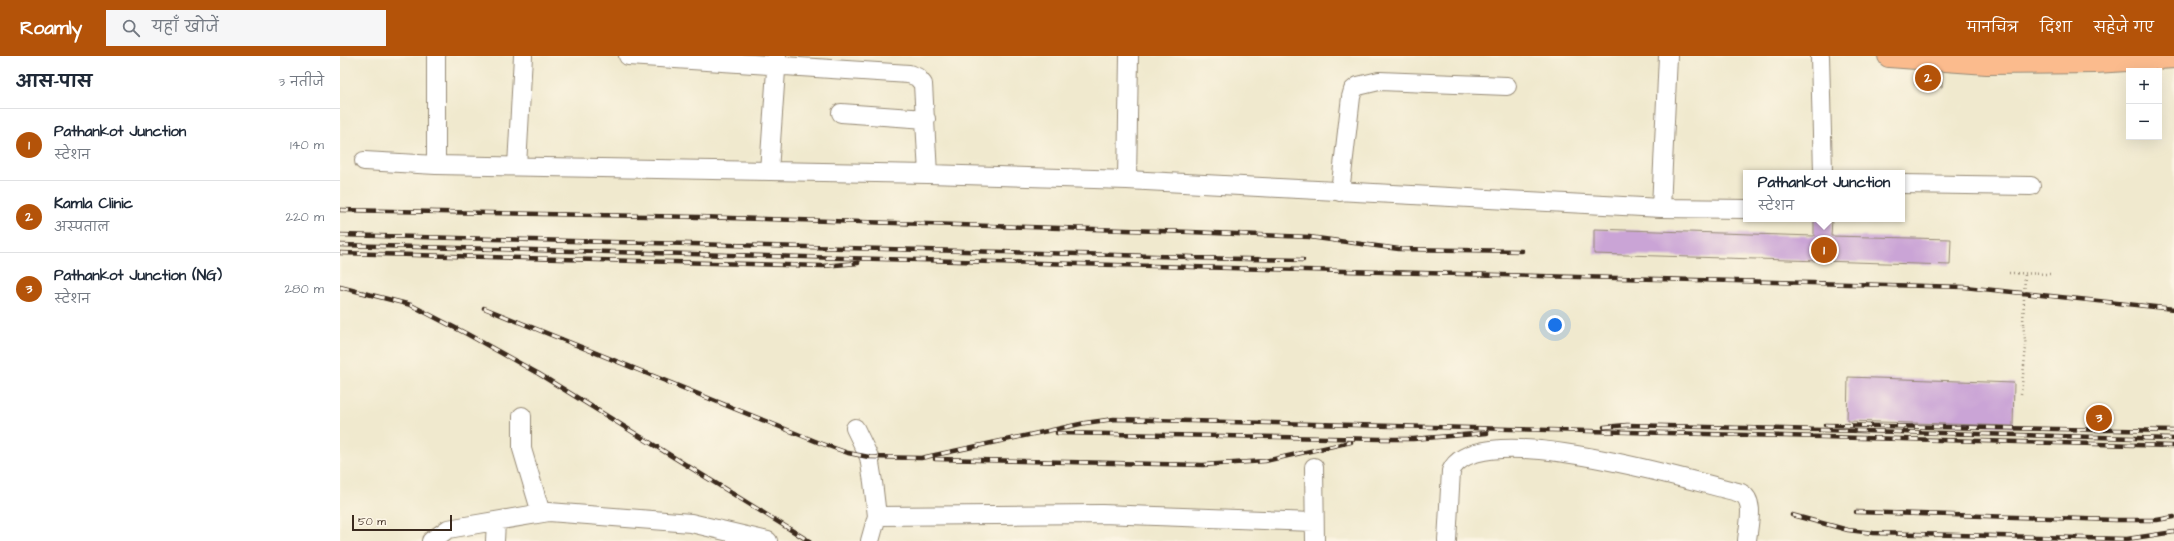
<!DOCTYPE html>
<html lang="hi">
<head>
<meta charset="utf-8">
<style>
	:root { --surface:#fff; --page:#f6f6f7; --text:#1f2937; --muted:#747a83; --line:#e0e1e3; --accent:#b45309 }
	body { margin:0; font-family:"Architects Daughter","Playpen Sans Deva",sans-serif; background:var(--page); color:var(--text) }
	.controls { position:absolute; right:12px; top:12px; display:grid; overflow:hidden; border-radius:0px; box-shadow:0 4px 16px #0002 }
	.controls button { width:36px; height:36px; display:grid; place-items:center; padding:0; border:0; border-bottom:1px solid var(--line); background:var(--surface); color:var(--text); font:20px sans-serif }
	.scale { position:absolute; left:12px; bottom:10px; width:100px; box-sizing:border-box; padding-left:4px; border:2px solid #3b2a1e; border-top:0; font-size:11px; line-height:14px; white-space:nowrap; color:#3b2a1e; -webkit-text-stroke:3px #fcf5e5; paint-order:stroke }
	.you { position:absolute; left:1215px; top:269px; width:14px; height:14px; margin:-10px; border:3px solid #fff; border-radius:50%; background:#1a73e8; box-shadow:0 0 0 6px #1a73e833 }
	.badge { display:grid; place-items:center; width:26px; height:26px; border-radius:50%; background:var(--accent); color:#fff; font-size:13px; font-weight:700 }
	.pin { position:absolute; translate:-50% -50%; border:2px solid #fff; box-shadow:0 1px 4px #0006 }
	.popup { position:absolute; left:1403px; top:114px; width:162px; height:52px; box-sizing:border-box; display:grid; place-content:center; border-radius:0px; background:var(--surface); filter:drop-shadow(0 1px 3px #0005); font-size:13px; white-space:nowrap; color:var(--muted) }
	.popup b { font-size:15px; color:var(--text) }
	.popup::after { content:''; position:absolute; left:50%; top:100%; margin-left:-8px; border:8px solid transparent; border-top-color:var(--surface) }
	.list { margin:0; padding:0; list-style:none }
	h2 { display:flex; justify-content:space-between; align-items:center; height:52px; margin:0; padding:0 16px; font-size:17px }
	h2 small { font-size:13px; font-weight:400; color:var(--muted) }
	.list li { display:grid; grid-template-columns:26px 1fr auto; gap:12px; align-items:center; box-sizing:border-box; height:72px; padding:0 16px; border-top:1px solid var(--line) }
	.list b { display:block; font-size:15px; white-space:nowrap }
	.list p { margin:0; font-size:13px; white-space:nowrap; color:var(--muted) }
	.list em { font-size:13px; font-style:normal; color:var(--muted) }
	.icon { flex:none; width:22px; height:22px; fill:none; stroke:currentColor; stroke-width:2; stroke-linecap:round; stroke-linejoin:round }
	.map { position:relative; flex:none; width:1834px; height:485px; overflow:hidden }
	header { display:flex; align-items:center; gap:24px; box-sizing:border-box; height:56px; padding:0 20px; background:var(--accent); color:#fff }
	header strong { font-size:19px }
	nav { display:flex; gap:22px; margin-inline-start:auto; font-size:14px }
	.search { width:280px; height:36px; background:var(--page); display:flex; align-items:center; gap:10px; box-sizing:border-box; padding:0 14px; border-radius:0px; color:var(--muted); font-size:15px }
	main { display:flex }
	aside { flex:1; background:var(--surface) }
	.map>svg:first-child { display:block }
</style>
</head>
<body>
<header>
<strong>Roamly</strong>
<div class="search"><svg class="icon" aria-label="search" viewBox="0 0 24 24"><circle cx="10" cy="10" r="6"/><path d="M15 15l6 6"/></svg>यहाँ खोजें</div>
<nav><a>मानचित्र</a><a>दिशा</a><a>सहेजे गए</a></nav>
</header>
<main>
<aside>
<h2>आस-पास<small>3 नतीजे</small></h2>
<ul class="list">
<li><span class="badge">1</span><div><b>Pathankot Junction</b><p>स्टेशन</p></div><em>140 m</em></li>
<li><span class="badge">2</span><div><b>Kamla Clinic</b><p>अस्पताल</p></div><em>220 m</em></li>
<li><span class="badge">3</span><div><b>Pathankot Junction (NG)</b><p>स्टेशन</p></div><em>280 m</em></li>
</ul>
</aside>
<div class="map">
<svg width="1834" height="485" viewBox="0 0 1834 485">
	<rect width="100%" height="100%" fill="#fcf5e5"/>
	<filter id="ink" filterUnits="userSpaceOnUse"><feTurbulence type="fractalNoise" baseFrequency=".025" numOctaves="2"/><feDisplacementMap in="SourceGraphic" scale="8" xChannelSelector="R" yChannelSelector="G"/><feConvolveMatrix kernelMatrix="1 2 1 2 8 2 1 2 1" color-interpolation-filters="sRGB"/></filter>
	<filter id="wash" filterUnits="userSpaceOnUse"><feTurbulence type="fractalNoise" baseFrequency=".012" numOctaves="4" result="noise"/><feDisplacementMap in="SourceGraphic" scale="16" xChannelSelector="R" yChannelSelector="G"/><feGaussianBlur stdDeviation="0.9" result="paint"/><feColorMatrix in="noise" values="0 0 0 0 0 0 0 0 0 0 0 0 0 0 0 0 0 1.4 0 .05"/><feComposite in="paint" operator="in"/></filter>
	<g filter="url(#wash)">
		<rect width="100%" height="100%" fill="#f0e9ce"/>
		<g id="blocks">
			<path fill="#caa4d6" d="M1576,14L1603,16L1602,31L1575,29Z
				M1474,163H1492L1491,180L1611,183L1610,209L1254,198V173L1474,180Z
				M1508,321L1674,327L1673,370L1507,365Z"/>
		</g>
	</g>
	<g filter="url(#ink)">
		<use href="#blocks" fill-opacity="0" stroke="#968a76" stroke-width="1"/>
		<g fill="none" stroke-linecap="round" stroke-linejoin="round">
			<defs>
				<path id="minor" d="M96,0V109
					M288,0L569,18L577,21L583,28L588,118
					M1480,0L1483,117
					M501,57L586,63
					M24,105L96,109L588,118L787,124L1321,152L1406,153
					M177,110L183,0
					M429,115L437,0
					M787,124L789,0
					M1562,128L1691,130
					M1000,136L1011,41L1013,34L1018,30L1039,25L1167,30
					M1321,152L1328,0
					M182,360V393L201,457
					M515,372L529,401L533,426L537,460L530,485
					M974,411L975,485
					M537,460L762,458L974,466
					M91,485L108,473L209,456L351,467L428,485
					M155,485L156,465
					M1107,485L1111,415C1135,359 1352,425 1401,437C1416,445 1408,470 1407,485"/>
				<path id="major" d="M1549,0L1647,7L1755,6L1834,1"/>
			</defs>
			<use href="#minor" stroke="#968a76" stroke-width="20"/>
			<use href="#major" stroke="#968a76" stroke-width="24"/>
			<path stroke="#968a76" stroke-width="2.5" stroke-dasharray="1 3" stroke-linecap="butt" d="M1669,217L1710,218
				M1681,338L1686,291L1683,268"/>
			<use href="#minor" stroke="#fff" stroke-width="18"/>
			<use href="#major" stroke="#fbbb8d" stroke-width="22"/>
			<defs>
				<path id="rail" d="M0,154L359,161L851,176L969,181L1059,193L1182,195
					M0,179L853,201
					M0,189L1624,231L1834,253
					M0,197L483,210L518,207
					M847,202L963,204
					M0,231L71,249L127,278L199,318L469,485
					M144,252L480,387L508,397L529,401L581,402L745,367L774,363L1834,390
					M1485,369L1834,375
					M1264,371L1287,369L1834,383
					M717,377L1042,383H1073L1147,377
					M595,403L863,409L925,405L1011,386
					M1516,456L1776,464H1817L1834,461
					M1452,459L1508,474L1533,477L1787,483L1834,476"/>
			</defs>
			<use href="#rail" stroke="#3b2a1e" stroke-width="4.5"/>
			<use href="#rail" stroke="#fcf5e5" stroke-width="3" stroke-dasharray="9" stroke-linecap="butt"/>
			<path stroke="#968a76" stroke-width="2.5" stroke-dasharray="1 3" stroke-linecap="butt" d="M1683,268L1685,218"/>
		</g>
	</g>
</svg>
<div class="controls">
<button>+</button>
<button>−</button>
</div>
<div class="scale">50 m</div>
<div class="you"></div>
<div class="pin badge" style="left:1484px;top:194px">1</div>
<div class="popup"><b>Pathankot Junction</b>स्टेशन</div>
<div class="pin badge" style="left:1588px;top:22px">2</div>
<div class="pin badge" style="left:1759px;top:362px">3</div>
</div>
</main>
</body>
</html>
